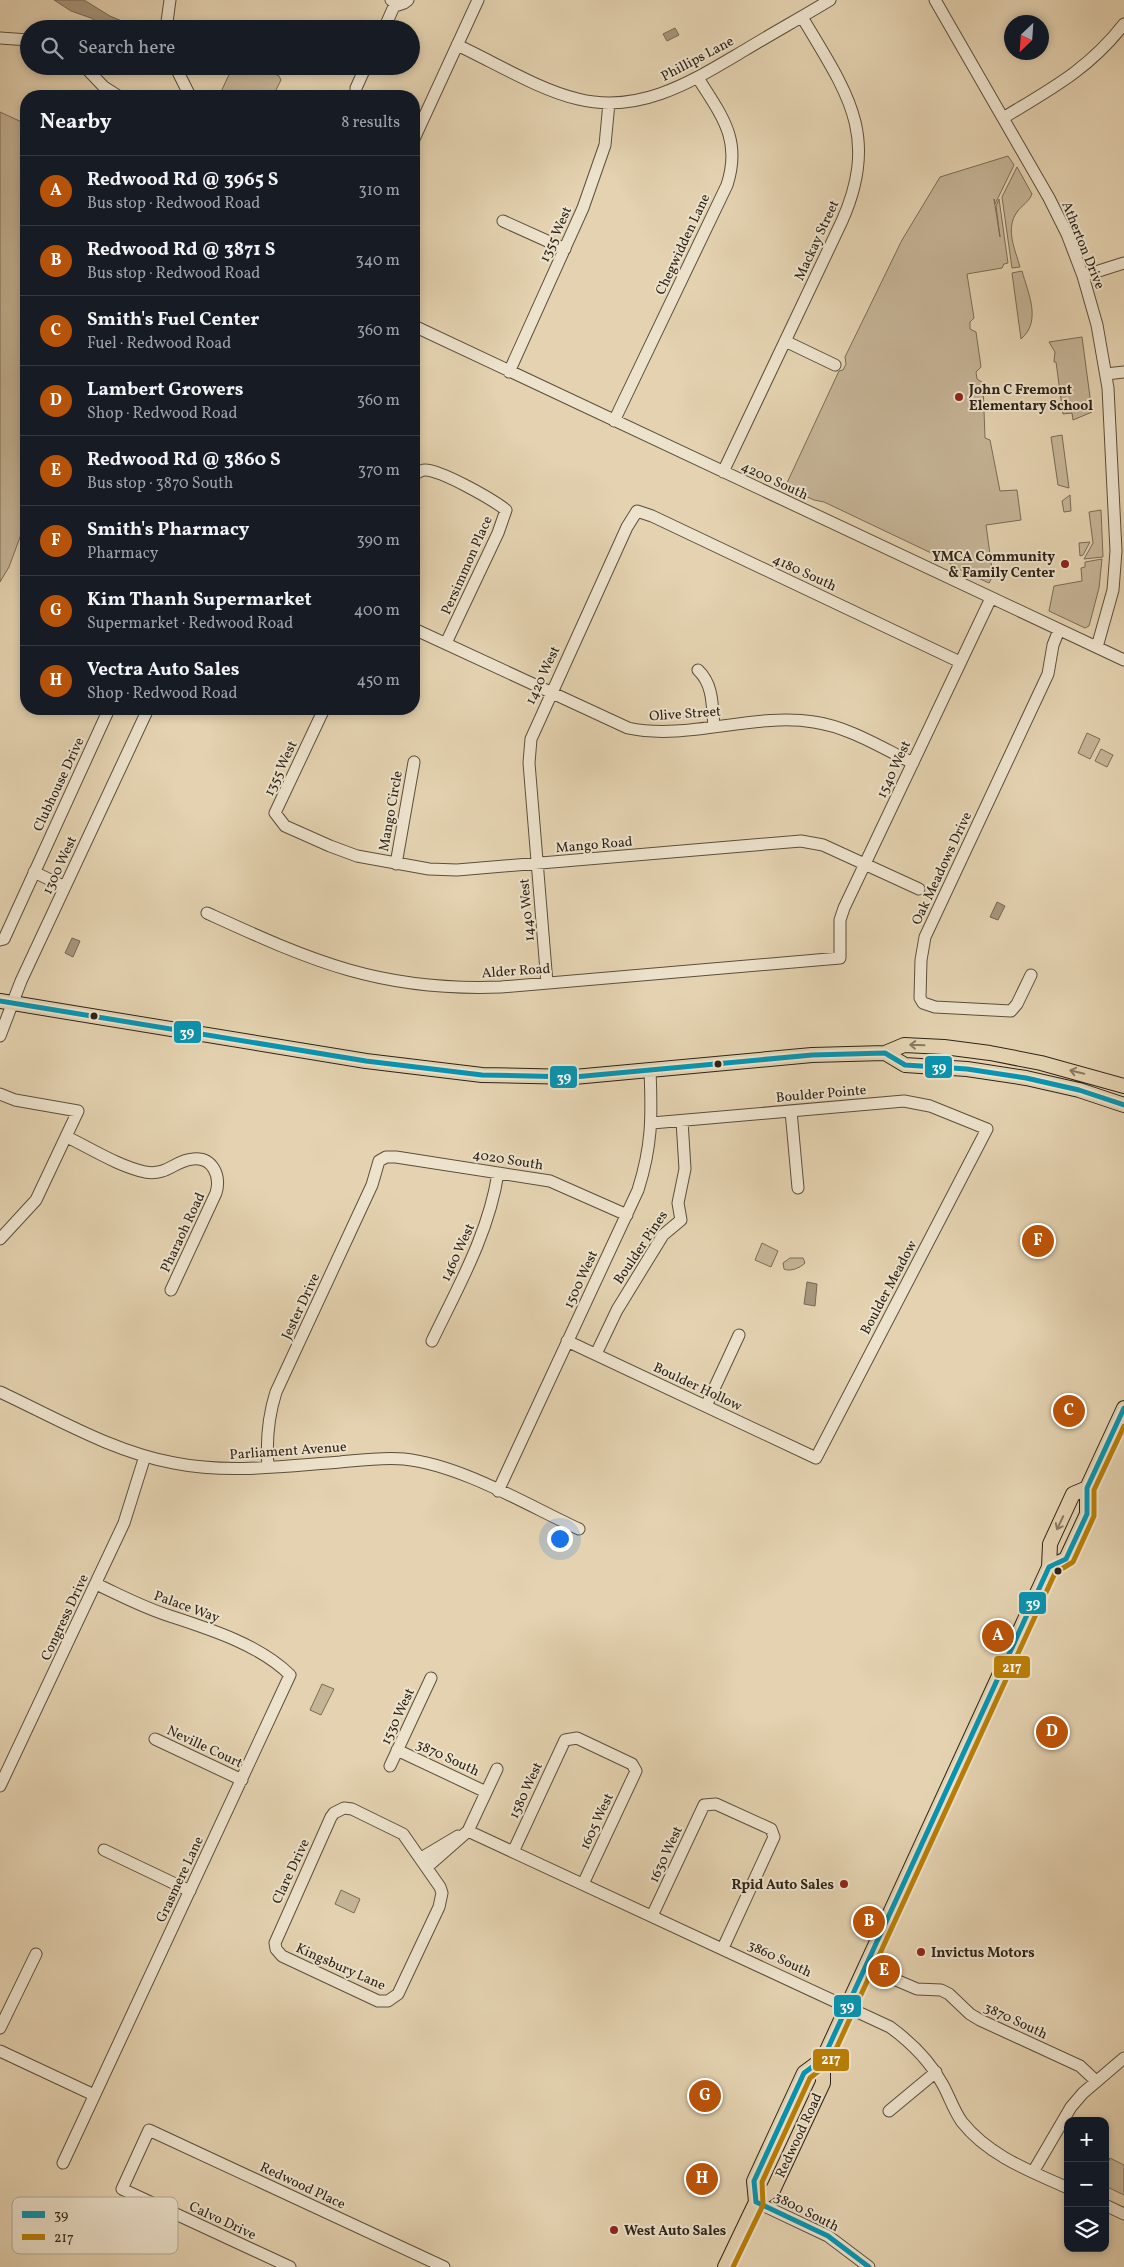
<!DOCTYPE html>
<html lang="en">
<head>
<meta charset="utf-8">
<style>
	:root { --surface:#171b24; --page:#242831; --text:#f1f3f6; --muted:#9ea1a6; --line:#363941; --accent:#b45309 }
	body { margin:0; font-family:Vollkorn,serif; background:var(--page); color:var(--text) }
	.controls { position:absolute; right:15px; bottom:15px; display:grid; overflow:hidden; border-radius:10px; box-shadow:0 2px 8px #0003 }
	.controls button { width:45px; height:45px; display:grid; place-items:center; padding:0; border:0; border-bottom:1px solid var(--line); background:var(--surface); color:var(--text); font:25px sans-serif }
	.compass { position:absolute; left:1004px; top:15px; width:45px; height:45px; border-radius:50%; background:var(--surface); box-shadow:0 2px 8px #0003; rotate:205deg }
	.you { position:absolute; left:559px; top:1538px; width:18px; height:18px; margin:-12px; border:4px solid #fff; border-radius:50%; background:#1a73e8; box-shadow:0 0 0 8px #1a73e833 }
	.badge { display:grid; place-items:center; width:32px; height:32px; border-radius:50%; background:var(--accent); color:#fff; font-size:16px; font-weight:700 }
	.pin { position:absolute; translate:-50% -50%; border:2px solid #fff; box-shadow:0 1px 5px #0006 }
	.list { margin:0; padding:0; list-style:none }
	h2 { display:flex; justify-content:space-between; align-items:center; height:65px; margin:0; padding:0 20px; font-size:21px }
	h2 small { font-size:16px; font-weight:400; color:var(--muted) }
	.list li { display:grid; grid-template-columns:32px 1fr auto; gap:15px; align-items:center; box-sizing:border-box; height:70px; padding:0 20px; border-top:1px solid var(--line) }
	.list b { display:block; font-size:19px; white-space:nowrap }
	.list p { margin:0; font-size:16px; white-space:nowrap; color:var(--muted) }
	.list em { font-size:16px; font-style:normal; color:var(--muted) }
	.icon { flex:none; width:28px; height:28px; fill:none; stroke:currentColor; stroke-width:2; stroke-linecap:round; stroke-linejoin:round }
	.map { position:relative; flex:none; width:1124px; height:2267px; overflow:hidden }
	.search { position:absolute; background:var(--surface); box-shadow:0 2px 8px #0003; left:20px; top:20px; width:400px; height:55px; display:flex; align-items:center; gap:12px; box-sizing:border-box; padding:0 18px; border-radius:28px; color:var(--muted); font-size:19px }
	.panel { position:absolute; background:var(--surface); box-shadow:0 2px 8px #0003; left:20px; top:90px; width:400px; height:625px; border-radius:20px }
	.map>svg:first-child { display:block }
</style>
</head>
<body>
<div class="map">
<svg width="1124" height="2267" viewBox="0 0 1124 2267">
	<rect width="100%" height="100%" fill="#e4d2b0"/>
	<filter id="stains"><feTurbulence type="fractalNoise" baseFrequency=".004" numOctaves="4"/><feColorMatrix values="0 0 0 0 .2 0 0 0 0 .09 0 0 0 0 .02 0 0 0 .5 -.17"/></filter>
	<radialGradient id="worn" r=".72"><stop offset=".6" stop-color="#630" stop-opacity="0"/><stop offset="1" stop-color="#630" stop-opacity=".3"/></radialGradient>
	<path fill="#c5b496" stroke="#796c56" d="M233,66H258L279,76L281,80L273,96H219Z
		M0,112L26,124V521L9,567L0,582Z
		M1008,156L1014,165L995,204L994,199L1000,237L996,206L999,199L1008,263L1004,264L1002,268L967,274L974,318L970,322V329L976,332L981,367L976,372L977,379L983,383L985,438L990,440L1000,491L1017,490L1021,520L986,525L993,576L989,583L952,566L948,561L824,502L814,500L788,488L786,485L839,371L843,370L846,364L845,357L902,240L940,177Z
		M1017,167L1032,194C1029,202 1022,205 1017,212C1005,229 1015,249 1020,267L1012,268L1002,197Z
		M1022,271C1028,293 1042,321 1021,339L1012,273Z
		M1082,337L1092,412L1073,420L1072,413L1063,414L1056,362H1054L1055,352L1049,342Z
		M1062,435L1069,488L1058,485L1051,437Z
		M1070,495L1071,511L1064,512L1062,501Z
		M1101,510L1103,557L1084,559L1093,543L1089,512Z
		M1090,542L1083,555L1080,556L1079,543Z
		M1102,559L1099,588L1089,626L1085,628L1049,611L1054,586L1082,581L1081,568L1085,567V562Z
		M1087,733L1100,739L1090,759L1078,753Z
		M1101,749L1113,755L1107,767L1095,761Z
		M762,1243L778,1251L771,1267L755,1260Z
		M790,1258H803L805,1263C800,1268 790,1272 784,1269L783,1263Z
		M322,1684L334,1689L321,1715L310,1710Z
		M341,1890L360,1899L354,1913L335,1904Z
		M1110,2158L1124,2165V2195L1105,2186V2169Z"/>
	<path fill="#a6967c" stroke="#766853" d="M54,0H84L110,16L141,29H106L91,18L71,11Z
		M188,22L202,24L208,29H188Z
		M675,28L679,35L667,41L663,34Z
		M997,902L1005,906L998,920L990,917Z
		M72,938L80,941L73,957L65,953Z
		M807,1282L817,1284L815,1306L804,1304Z"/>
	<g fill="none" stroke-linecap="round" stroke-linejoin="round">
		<defs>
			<path id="minor" d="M391,0L398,5L404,3L408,0
				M935,0L1049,198L1067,234L1083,276L1097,325L1108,388L1116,551L1113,590L1097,647
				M166,29L170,0
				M384,29L395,4
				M0,38L29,40
				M457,45C494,62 539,90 578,99C641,115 694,80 745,50C773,33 802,17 830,0
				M84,66L104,87L118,96
				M175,66L190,96
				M356,88L366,66
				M1003,118C1051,89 1089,69 1124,24
				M414,139L478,0
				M503,221L565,249
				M1083,276L1124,263
				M414,326L1124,660
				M785,341L835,365
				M509,372L583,208L605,145L609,103
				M1106,374L1124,372
				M614,421L727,185C742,139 721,115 698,78
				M723,472L842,221C881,134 845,90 802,17
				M414,475C417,473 421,470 425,470C441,470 492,499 506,510L498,533L446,643
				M414,629L628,728C687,741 755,712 814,722C849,727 882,748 913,763
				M698,670C714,685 712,707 714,727
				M324,709L275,813L285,826L330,846L357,856L429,869L457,870L801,841L823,845L919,889
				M396,864L414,762
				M34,872L65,887
				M207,913C253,934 300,956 349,970C398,984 450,989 501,987L840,958V920L844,908L991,598
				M0,940L4,939L109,709
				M1031,975L1017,1004L1011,1011L935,1007L923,1003L920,998L921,960L925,937L1048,674L1053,645L1059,630
				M547,983L529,763L531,739L627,527L637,511L652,516L960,662
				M0,1036L21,981L148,709
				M0,1094L15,1100L78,1111L36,1200L0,1239
				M791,1111L798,1188
				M67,1137C92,1149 118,1166 145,1172C168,1176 175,1160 193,1159C213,1157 221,1176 216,1193L171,1290
				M432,1341C458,1287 489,1233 498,1173
				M567,1341L816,1458L987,1129L930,1106L904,1101L652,1123
				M596,1354L617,1310L663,1235L681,1220L678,1203L685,1169L682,1121
				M0,1392C56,1418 113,1452 174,1463C229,1474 285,1466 340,1462C361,1460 383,1457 404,1459C461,1465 527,1505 579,1529
				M706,1406L739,1335
				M268,1467C266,1441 268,1417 276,1392L372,1185L379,1161L386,1157H396L550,1181L627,1215
				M498,1491L638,1190C652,1146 652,1117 650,1071
				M155,1739L242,1780
				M397,1750L486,1792
				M390,1766L431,1678
				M0,1786L124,1523L145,1456
				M344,1808L352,1809L403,1834L440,1887L442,1893L439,1907L398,1994L388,2001H378L282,1956L276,1949L275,1943L331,1817L334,1813Z
				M468,1831L890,2027C912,2043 930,2061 943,2085C950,2098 954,2111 962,2122C989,2156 1030,2171 1068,2188
				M104,1850L190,1891
				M513,1852L565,1740L577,1738L632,1764L636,1771L583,1884
				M421,1858L458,1836
				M427,1867L468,1831L497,1769
				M652,1916L704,1805L716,1804L771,1829L774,1837L723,1948
				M896,1980L917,1989L941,1990L949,1994L970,2014L980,2020L1080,2066L1096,2081
				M0,2028L36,1954
				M0,2051L94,2095
				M889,2111L936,2072
				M63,2163L290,1675C260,1645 210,1629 170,1616C144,1608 120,1595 96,1584
				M1033,2172L1071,2107L1083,2093L1124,2058
				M756,2202L828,2236L869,2267
				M1105,2205L1124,2214
				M290,2267L122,2189L149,2130L444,2267"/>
			<path id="major" d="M0,1001L366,1061L482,1075L574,1077L812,1055L885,1053L904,1045L944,1047L990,1053L1041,1063L1124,1086
				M885,1053L905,1065L967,1069L1026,1078L1079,1090L1124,1105
				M1049,1567L1066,1559L1087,1514V1488L1124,1408
				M756,2202L773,2190L823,2083V2059L1049,1567L1050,1544L1073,1494L1087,1488
				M725,2267L756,2202L754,2181L804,2073L823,2059"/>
		</defs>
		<use href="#minor" stroke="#5b4f3c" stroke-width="13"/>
		<use href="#major" stroke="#2d2316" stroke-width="16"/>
		<use href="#minor" stroke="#ede2cc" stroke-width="11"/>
		<use href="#major" stroke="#e4d2b0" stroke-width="14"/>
		<defs>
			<path id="bus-1" d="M0,1001L366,1061L482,1075L574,1077L812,1055L885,1053L905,1065L967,1069L1026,1078L1079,1090L1124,1105
				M756,2202L754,2181L804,2073L823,2059L1049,1567L1066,1559L1087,1514V1488L1124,1408
				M756,2202L828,2236L869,2267"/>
			<path id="bus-2" d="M733,2267L763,2205L762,2182L810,2078L830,2062L1055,1573L1073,1562L1094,1516V1490L1124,1426"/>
		</defs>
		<use href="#bus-1" stroke="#ede2cc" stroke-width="9"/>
		<use href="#bus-2" stroke="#ede2cc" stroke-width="9"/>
		<use href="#bus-1" stroke="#0795b2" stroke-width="5"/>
		<use href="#bus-2" stroke="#ba7f07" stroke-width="5"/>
	</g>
	<defs><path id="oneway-shaft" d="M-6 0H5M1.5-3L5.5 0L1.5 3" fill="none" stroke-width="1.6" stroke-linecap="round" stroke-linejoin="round" transform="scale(1.25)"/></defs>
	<g stroke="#887a63">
		<use href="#oneway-shaft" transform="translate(917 1045) rotate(-178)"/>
		<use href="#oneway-shaft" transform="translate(1077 1072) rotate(-166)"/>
		<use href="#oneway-shaft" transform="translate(1060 1523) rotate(115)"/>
	</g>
	<g fill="#8f2418" stroke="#ede2cc" stroke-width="2">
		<circle cx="959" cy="397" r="5"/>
		<circle cx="1065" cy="564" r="5"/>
		<circle cx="844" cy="1884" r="5"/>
		<circle cx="921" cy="1952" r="5"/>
		<circle cx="614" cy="2230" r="5"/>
	</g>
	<g fill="#2d2316" stroke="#ede2cc" stroke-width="2">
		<circle cx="94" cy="1016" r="4.5"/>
		<circle cx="718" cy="1064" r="4.5"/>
		<circle cx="1058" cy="1571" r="4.5"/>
	</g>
	<g text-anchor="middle" stroke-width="4" stroke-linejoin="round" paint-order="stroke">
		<g font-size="14" fill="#2d2316" stroke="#ede2cc">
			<text transform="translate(697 58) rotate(-28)" y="5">Phillips Lane</text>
			<text transform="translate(555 234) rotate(-66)" y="5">1355 West</text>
			<text transform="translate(816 240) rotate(-65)" y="5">Mackay Street</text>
			<text transform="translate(682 244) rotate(-65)" y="5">Chegwidden Lane</text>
			<text transform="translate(1084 245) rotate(68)" y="5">Atherton Drive</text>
			<text transform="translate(775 480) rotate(25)" y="5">4200 South</text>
			<text transform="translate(466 565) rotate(-66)" y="5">Persimmon Place</text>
			<text transform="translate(805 572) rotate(25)" y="5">4180 South</text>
			<text transform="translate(542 675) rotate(-65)" y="5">1420 West</text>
			<text transform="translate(685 713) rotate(-4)" y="5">Olive Street</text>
			<text transform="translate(280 768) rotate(-65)" y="5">1355 West</text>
			<text transform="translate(893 769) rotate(-65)" y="5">1540 West</text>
			<text transform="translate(58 784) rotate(-65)" y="5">Clubhouse Drive</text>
			<text transform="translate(390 811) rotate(-80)" y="5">Mango Circle</text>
			<text transform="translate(594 844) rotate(-5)" y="5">Mango Road</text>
			<text transform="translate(59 865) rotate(-65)" y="5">1300 West</text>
			<text transform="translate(941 868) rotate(-65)" y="5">Oak Meadows Drive</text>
			<text transform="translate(526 910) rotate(-95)" y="5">1440 West</text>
			<text transform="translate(516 970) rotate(-4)" y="5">Alder Road</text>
			<text transform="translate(821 1093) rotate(-5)" y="5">Boulder Pointe</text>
			<text transform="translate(508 1159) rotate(9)" y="5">4020 South</text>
			<text transform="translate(182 1232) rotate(-65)" y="5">Pharaoh Road</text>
			<text transform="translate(640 1247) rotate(-56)" y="5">Boulder Pines</text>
			<text transform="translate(457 1252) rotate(-65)" y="5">1460 West</text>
			<text transform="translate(580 1279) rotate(-65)" y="5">1500 West</text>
			<text transform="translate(888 1287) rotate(-62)" y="5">Boulder Meadow</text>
			<text transform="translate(300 1306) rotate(-65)" y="5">Jester Drive</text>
			<text transform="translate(698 1386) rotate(25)" y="5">Boulder Hollow</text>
			<text transform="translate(288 1450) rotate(-4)" y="5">Parliament Avenue</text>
			<text transform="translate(187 1606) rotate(20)" y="5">Palace Way</text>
			<text transform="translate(64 1617) rotate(-65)" y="5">Congress Drive</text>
			<text transform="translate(397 1716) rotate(-65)" y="5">1530 West</text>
			<text transform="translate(205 1746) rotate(25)" y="5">Neville Court</text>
			<text transform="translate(448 1757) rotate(25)" y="5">3870 South</text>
			<text transform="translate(525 1790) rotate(-65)" y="5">1580 West</text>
			<text transform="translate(596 1821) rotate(-65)" y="5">1605 West</text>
			<text transform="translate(665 1854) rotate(-65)" y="5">1630 West</text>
			<text transform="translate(290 1871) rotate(-65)" y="5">Clare Drive</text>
			<text transform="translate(179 1879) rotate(-65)" y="5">Grasmere Lane</text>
			<text transform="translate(780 1958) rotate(25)" y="5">3860 South</text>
			<text transform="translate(341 1966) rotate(24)" y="5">Kingsbury Lane</text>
			<text transform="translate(1016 2020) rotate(25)" y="5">3870 South</text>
			<text transform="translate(798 2135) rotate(-65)" y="5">Redwood Road</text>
			<text transform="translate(303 2185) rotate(25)" y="5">Redwood Place</text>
			<text transform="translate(807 2211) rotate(27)" y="5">3800 South</text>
			<text transform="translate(223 2220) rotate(25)" y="5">Calvo Drive</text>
		</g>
		<g font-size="14" font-weight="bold" fill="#2d2316" stroke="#ede2cc" text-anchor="start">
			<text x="969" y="394">John C Fremont<tspan x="969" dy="16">Elementary School</tspan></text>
			<text x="1055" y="561" text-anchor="end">YMCA Community<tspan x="1055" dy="16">&amp; Family Center</tspan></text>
			<text x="834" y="1889" text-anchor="end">Rpid Auto Sales</text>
			<text x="931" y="1957">Invictus Motors</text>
			<text x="624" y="2235">West Auto Sales</text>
		</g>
	</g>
	<rect x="12" y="2197" width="166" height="57" rx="8" fill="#ede2cc" stroke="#b3a995" stroke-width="1"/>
	<rect x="22" y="2211" width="23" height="7" fill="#0795b2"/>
	<rect x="22" y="2234" width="23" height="6" fill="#ba7f07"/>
	<g font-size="14" fill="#2d2316">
		<text x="54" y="2219">39</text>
		<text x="54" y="2242">217</text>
	</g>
	<g stroke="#ede2cc" stroke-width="2">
		<rect x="173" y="1020" width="29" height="24" rx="5" fill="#0795b2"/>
		<rect x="924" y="1055" width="29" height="24" rx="5" fill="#0795b2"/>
		<rect x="549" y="1065" width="29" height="24" rx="5" fill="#0795b2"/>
		<rect x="1018" y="1591" width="29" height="24" rx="5" fill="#0795b2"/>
		<rect x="993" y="1655" width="38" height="24" rx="5" fill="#ba7f07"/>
		<rect x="833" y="1994" width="29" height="24" rx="5" fill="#0795b2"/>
		<rect x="812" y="2048" width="38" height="24" rx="5" fill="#ba7f07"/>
	</g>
	<g font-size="14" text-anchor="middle" font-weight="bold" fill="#fff">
		<text x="187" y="1037">39</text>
		<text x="939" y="1072">39</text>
		<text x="564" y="1082">39</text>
		<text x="1033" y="1608">39</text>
		<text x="1012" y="1672">217</text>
		<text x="847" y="2011">39</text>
		<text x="831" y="2064">217</text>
	</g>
	<rect width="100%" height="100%" filter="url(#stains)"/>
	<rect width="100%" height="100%" fill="url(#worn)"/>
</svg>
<div class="controls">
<button>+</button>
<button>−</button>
<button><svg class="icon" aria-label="layers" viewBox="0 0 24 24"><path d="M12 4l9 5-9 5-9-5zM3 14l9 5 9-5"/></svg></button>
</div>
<svg class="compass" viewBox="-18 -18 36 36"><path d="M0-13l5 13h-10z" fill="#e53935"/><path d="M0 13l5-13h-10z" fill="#9ea1a6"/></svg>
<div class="you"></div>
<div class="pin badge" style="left:998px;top:1636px">A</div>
<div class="pin badge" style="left:869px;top:1922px">B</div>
<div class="pin badge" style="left:1069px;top:1411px">C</div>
<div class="pin badge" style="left:1052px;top:1732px">D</div>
<div class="pin badge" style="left:884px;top:1971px">E</div>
<div class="pin badge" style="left:1038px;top:1241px">F</div>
<div class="pin badge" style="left:705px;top:2096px">G</div>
<div class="pin badge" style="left:702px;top:2179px">H</div>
<div class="search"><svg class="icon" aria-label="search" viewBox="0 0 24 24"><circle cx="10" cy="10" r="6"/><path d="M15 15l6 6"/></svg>Search here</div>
<section class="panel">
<h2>Nearby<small>8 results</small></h2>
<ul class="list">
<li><span class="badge">A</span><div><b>Redwood Rd @ 3965 S</b><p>Bus stop · Redwood Road</p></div><em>310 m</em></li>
<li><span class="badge">B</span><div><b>Redwood Rd @ 3871 S</b><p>Bus stop · Redwood Road</p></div><em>340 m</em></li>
<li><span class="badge">C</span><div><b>Smith's Fuel Center</b><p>Fuel · Redwood Road</p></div><em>360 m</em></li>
<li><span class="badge">D</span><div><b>Lambert Growers</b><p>Shop · Redwood Road</p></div><em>360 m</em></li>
<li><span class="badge">E</span><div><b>Redwood Rd @ 3860 S</b><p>Bus stop · 3870 South</p></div><em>370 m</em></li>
<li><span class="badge">F</span><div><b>Smith's Pharmacy</b><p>Pharmacy</p></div><em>390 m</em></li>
<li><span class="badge">G</span><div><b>Kim Thanh Supermarket</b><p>Supermarket · Redwood Road</p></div><em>400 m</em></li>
<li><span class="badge">H</span><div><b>Vectra Auto Sales</b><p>Shop · Redwood Road</p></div><em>450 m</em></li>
</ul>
</section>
</div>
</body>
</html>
